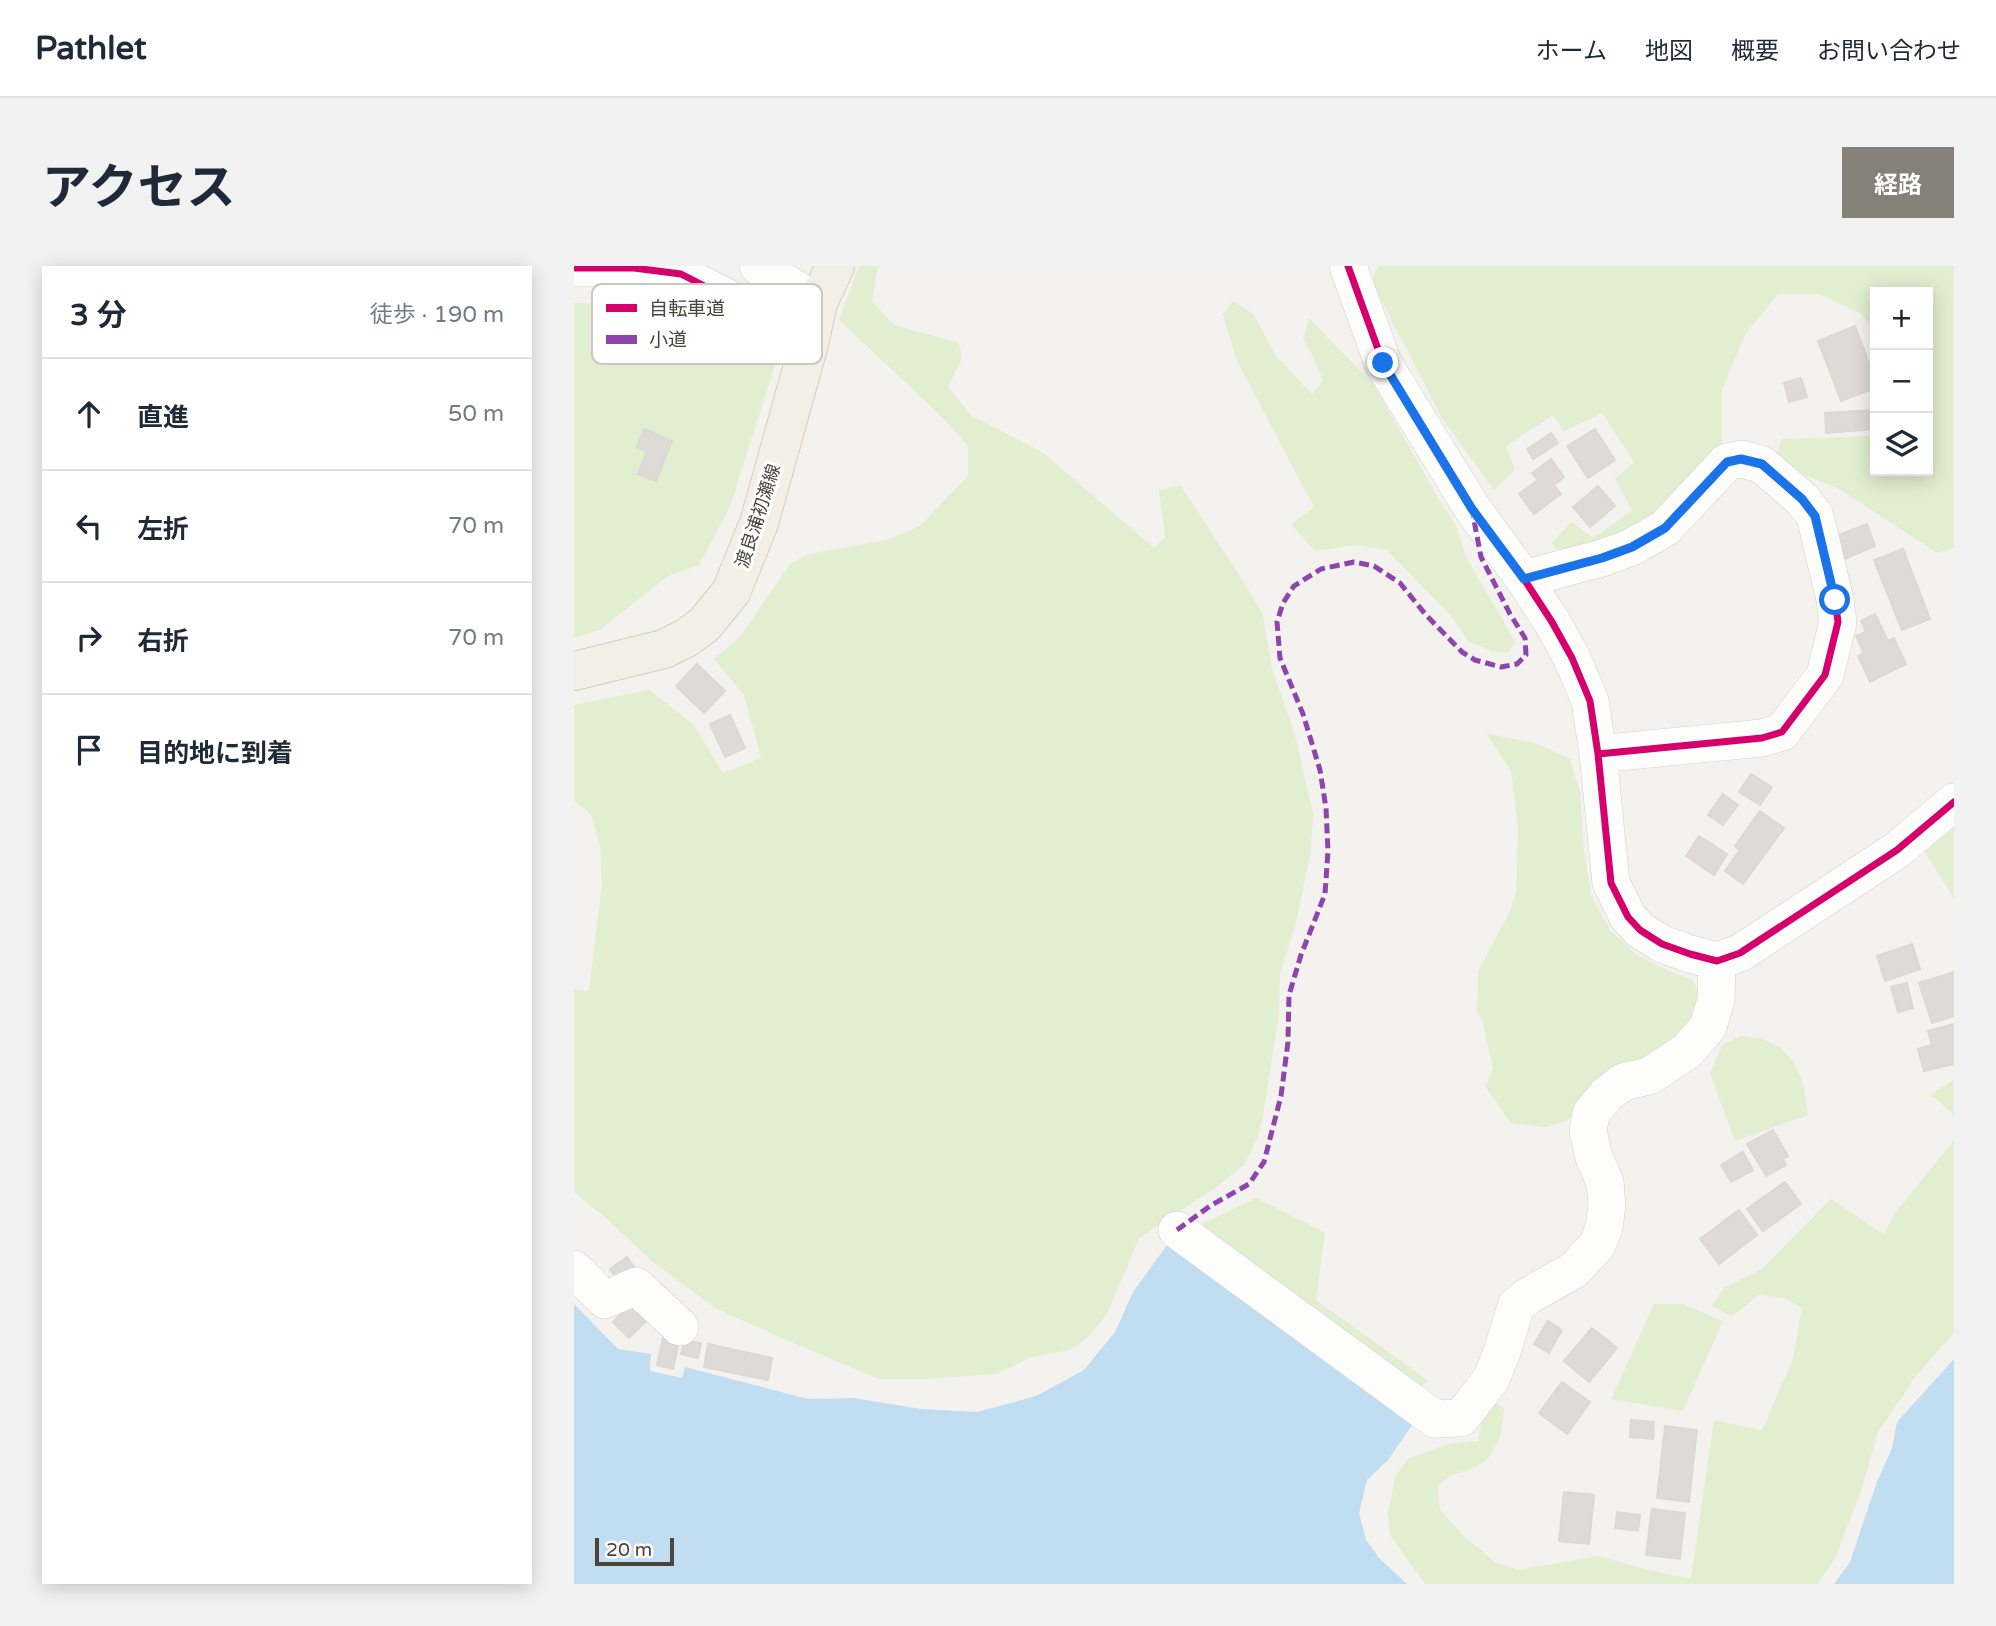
<!DOCTYPE html>
<html lang="ja">
<head>
<meta charset="utf-8">
<style>
	:root { --surface:#fff; --page:#f2f2f3; --text:#1f2937; --muted:#747a83; --line:#e0e1e3; --accent:#868178 }
	body { margin:0; font-family:"Varela Round","Noto Sans JP",sans-serif; background:var(--page); color:var(--text) }
	.controls { position:absolute; right:21px; top:21px; display:grid; overflow:hidden; border-radius:0px; box-shadow:0 4px 18px #0003 }
	.controls button { width:63px; height:63px; display:grid; place-items:center; padding:0; border:0; border-bottom:2px solid var(--line); background:var(--surface); color:var(--text); font:35px sans-serif }
	.scale { position:absolute; left:21px; bottom:18px; width:79px; box-sizing:border-box; padding-left:7px; border:4px solid #4b4439; border-top:0; font-size:19px; line-height:24px; white-space:nowrap; color:#4b4439; -webkit-text-stroke:5px #fff; paint-order:stroke }
	.stop { position:absolute; width:21px; height:21px; margin:-16px; border:5px solid #1a73e8; border-radius:50%; background:#fff }
	.stop.end { background:#1a73e8; border-color:#fff; box-shadow:0 2px 7px #0008 }
	.list { margin:0; padding:0; list-style:none }
	h2 { display:flex; justify-content:space-between; align-items:center; height:91px; margin:0; padding:0 28px; font-size:30px }
	h2 small { font-size:23px; font-weight:400; color:var(--muted) }
	.list li { display:grid; grid-template-columns:46px 1fr auto; gap:21px; align-items:center; box-sizing:border-box; height:112px; padding:0 28px; border-top:2px solid var(--line) }
	.list b { display:block; font-size:26px; white-space:nowrap }
	.list em { font-size:23px; font-style:normal; color:var(--muted) }
	.icon { flex:none; width:38px; height:38px; fill:none; stroke:currentColor; stroke-width:2; stroke-linecap:round; stroke-linejoin:round }
	.map { position:relative; flex:none; width:1380px; height:1318px; overflow:hidden; border-radius:0px }
	header { display:flex; align-items:center; gap:42px; box-sizing:border-box; height:98px; padding:0 35px; background:var(--surface); border-bottom:2px solid var(--line) }
	header strong { font-size:33px }
	nav { display:flex; gap:38px; margin-inline-start:auto; font-size:24px }
	.intro { display:flex; align-items:center; justify-content:space-between; box-sizing:border-box; height:168px; padding:0 42px }
	h1 { margin:0; font-size:49px }
	.button { padding:18px 32px; border-radius:0px; background:var(--accent); color:#fff; font-size:24px; font-weight:700 }
	main { display:flex; gap:42px; padding:0 42px }
	aside { flex:1; background:var(--surface); border-radius:0px; box-shadow:0 4px 18px #0003 }
	.map>svg:first-child { display:block }
</style>
</head>
<body>
<header>
<strong>Pathlet</strong>
<nav><a>ホーム</a><a>地図</a><a>概要</a><a>お問い合わせ</a></nav>
</header>
<div class="intro"><h1>アクセス</h1><a class="button">経路</a></div>
<main>
<aside>
<h2>3 分<small>徒歩 · 190 m</small></h2>
<ul class="list">
<li><svg class="icon" aria-label="ahead" viewBox="0 0 24 24"><path d="M12 20V5M6 11l6-6 6 6"/></svg><div><b>直進</b></div><em>50 m</em></li>
<li><svg class="icon" aria-label="left" viewBox="0 0 24 24"><path d="M17 20v-9H6M10 6l-5 5 5 5"/></svg><div><b>左折</b></div><em>70 m</em></li>
<li><svg class="icon" aria-label="right" viewBox="0 0 24 24"><path d="M7 20v-9h11M14 6l5 5-5 5"/></svg><div><b>右折</b></div><em>70 m</em></li>
<li><svg class="icon" aria-label="arrive" viewBox="0 0 24 24"><path d="M6 21V4h12l-3 4 3 4H6"/></svg><div><b>目的地に到着</b></div></li>
</ul>
</aside>
<div class="map">
<svg width="1380" height="1318" viewBox="0 0 1380 1318">
	<rect width="100%" height="100%" fill="#f4f2ee"/>
	<path fill="#e1eecf" d="M285,0H305L303,3L298,36L320,59L385,77L388,92L374,121L398,150L468,186L580,282L591,271L585,224L607,220L664,307L689,349L698,403L721,469L739,547L737,585L722,657L706,707L705,749L688,855L684,870L670,899L641,922L565,972L533,1048L514,1071L496,1084L458,1091L422,1108L351,1113H305L210,1073L141,1042L79,996L33,953L0,926V722L1,724L15,725L28,618L26,579L17,549L0,534V439L75,424L119,458L149,507L187,492L170,429L140,393L166,371L216,298L235,288L316,273L346,260L394,210V180L369,152L265,54Z
		M805,0H1380V282L1363,287L1267,224L1200,196L1208,173L1301,170V205H1354V26H1301V65L1287,48L1245,28H1204L1171,69L1148,123V190L1063,264L987,290L978,277L997,256L1020,272L1058,244L1041,213L1060,196L1028,147L990,165L979,149L932,180L941,204L920,224L868,152L797,14Z
		M99,24L185,65L205,87L155,243L125,299L94,310L26,364L0,372V37L24,38Z
		M659,35L679,48L702,90L738,128L749,115L738,88L729,73L735,52L800,119L867,237L881,257L892,291L941,376L934,387L918,385L895,376L877,350L813,284L783,279L741,285L717,258L740,241L662,93L649,48Z
		M912,467L964,478L996,493L1006,526L1010,583L1017,630L1036,664L1063,689L1095,705L1119,714L1126,731L1124,749L1106,776L1017,829L994,854L972,861L937,857L911,820L919,803L909,756L903,745L904,705L935,647L942,627L944,561L937,505Z
		M1380,562V633L1350,585Z
		M1167,770C1175,771 1186,772 1194,775C1226,791 1230,817 1234,849L1161,875L1136,807L1149,778Z
		M1380,814V849L1357,828Z
		M1380,874V1067L1344,1107L1304,1166L1288,1222L1261,1292L1244,1318H851L816,1269L814,1247L821,1212L833,1193L874,1178L904,1175L908,1153L918,1135L930,1142C929,1164 924,1190 903,1200C884,1209 880,1204 864,1221L866,1244L891,1271L921,1296L944,1304L1025,1290L1071,1303L1117,1313L1140,1154L1188,1164L1219,1093L1228,1042L1210,1032L1185,1029L1158,1050L1137,1040L1150,1022L1188,1003L1257,933L1309,968L1322,946Z
		M682,932L751,967L742,1034L855,1115L845,1122L622,969L630,957Z
		M1080,1038H1109L1149,1055L1109,1145L1037,1133Z"/>
	<path fill="#c0ddf1" d="M596,975L840,1156L815,1193L793,1214L785,1247L792,1274L806,1293L833,1318H0V1038L44,1083L77,1088L76,1105L108,1112L111,1101L234,1133L280,1132L347,1143L403,1146L462,1130L510,1104L541,1066L559,1026Z
		M1380,1093V1318H1260L1276,1296L1303,1216L1318,1182L1323,1156Z"/>
	<path fill="#dedbd6" stroke="#dcd9d4" stroke-width="2" d="M1281,60L1301,113V122L1267,135L1244,75Z
		M1227,112L1233,131L1215,136L1210,117Z
		M1299,144L1300,163L1252,167L1251,147Z
		M70,163L98,175L82,215L64,208L73,185L63,181Z
		M1021,163L1041,194L1014,212L993,180Z
		M977,167L984,177L959,193L953,183Z
		M977,193L990,211L980,219L987,228L960,248L945,228L964,214L958,207Z
		M1024,220L1041,240L1016,261L999,241Z
		M1293,258L1301,280L1271,293L1262,270Z
		M1329,283L1356,353L1328,364L1300,294Z
		M1301,348L1314,375L1320,372L1332,398L1296,416L1284,390L1290,387L1282,370L1292,366L1287,355Z
		M123,398L151,425L130,447L102,420Z
		M156,449L171,482L151,491L136,458Z
		M1177,508L1198,521L1186,539L1165,526Z
		M1149,528L1164,539L1149,559L1134,549Z
		M1186,545L1210,562L1169,618L1151,605L1166,584L1161,580Z
		M1125,570L1153,588L1140,609L1112,590Z
		M1338,678L1346,703L1311,715L1303,690Z
		M1380,706V750L1358,757L1345,717Z
		M1333,717L1339,742L1324,746L1317,721Z
		M1380,758V798L1350,805L1344,783L1358,779L1354,765Z
		M1199,864L1214,890L1209,893L1212,899L1192,910L1173,878Z
		M1169,886L1179,904L1157,916L1147,899Z
		M1211,916L1227,938L1189,965L1173,943Z
		M1165,944L1183,969L1145,998L1126,973Z
		M53,991L61,1002L45,1015L36,1003Z
		M62,1032L78,1049L55,1072L39,1056Z
		M974,1055L988,1064L975,1087L960,1078Z
		M1018,1062L1043,1082L1015,1116L990,1095Z
		M90,1067L106,1071L99,1103L83,1099Z
		M111,1074L127,1077L124,1092L107,1088Z
		M134,1078L198,1092L194,1114L130,1101Z
		M988,1116L1016,1136L993,1168L965,1147Z
		M1057,1154L1080,1156L1079,1173L1056,1171Z
		M1091,1160L1123,1164L1115,1236L1083,1232Z
		M990,1226L1020,1229L1015,1278L985,1275Z
		M1078,1243L1111,1247L1106,1293L1072,1289Z
		M1043,1246L1066,1249L1064,1265L1041,1262Z"/>
	<g fill="none" stroke-linecap="round" stroke-linejoin="round">
		<defs>
			<path id="minor" d="M184,0L244,37
				M774,0L809,97L898,242L950,313L978,356L998,392L1016,435L1024,488L1037,617L1054,651L1066,664L1088,678L1116,688L1143,695L1166,687L1323,584L1380,536
				M0,2H60L107,8L181,46L235,78
				M950,313L1028,292L1058,281L1091,262L1153,196L1167,193L1187,198L1228,233L1241,250L1261,334L1264,356L1251,409L1208,466L1188,472L1024,488
				M603,964L861,1153L887,1152L917,1113L928,1086L942,1040L954,1030L1000,1004L1023,979L1030,962L1033,939L1031,916L1020,891L1014,865L1017,848L1033,828L1049,816L1075,810L1113,785L1134,761L1142,734L1143,695
				M0,1003L31,1034L62,1020L106,1061"/>
			<path id="major" d="M0,405L90,383L112,372L130,359L157,326L185,257L235,78L244,37L261,0"/>
		</defs>
		<use href="#minor" stroke="#d2d0cb" stroke-width="38"/>
		<use href="#major" stroke="#d6cebb" stroke-width="40"/>
		<use href="#minor" stroke="#fdfdfc" stroke-width="37"/>
		<use href="#major" stroke="#f2efe6" stroke-width="38"/>
		<path stroke="#8e44ad" stroke-width="5" stroke-dasharray="10 5" stroke-linecap="butt" d="M603,964L636,940L675,918L690,896L707,830L714,776L715,729L727,689L751,628L754,585L752,542L746,504L729,448L706,392L703,356L709,337L720,320L747,303L780,296L800,300L826,317L852,349L888,386L901,394L927,401L943,398L952,389L951,372L936,348L907,291L899,249"/>
		<defs>
			<path id="cycleway" d="M774,0L809,97L898,242L950,313L978,356L998,392L1016,435L1024,488L1037,617L1054,651L1066,664L1088,678L1116,688L1143,695L1166,687L1323,584L1380,536
				M0,2H60L107,8L181,46L235,78
				M950,313L1028,292L1058,281L1091,262L1153,196L1167,193L1187,198L1228,233L1241,250L1261,334L1264,356L1251,409L1208,466L1188,472L1024,488"/>
		</defs>
		<use href="#cycleway" stroke="#fff" stroke-width="11"/>
		<use href="#cycleway" stroke="#d6006c" stroke-width="7"/>
	</g>
	<g fill="none" stroke-linecap="round" stroke-linejoin="round">
		<path stroke="#1a73e8" stroke-width="9" d="M809,97L898,243L950,313L1028,292L1058,281L1091,262L1153,196L1167,193L1188,198L1228,233L1241,250L1261,334"/>
	</g>
	<g text-anchor="middle" stroke-width="6" stroke-linejoin="round" paint-order="stroke">
		<g font-size="18" fill="#4b4439" stroke="#fff">
			<text transform="translate(184 250) rotate(-72)" y="6">渡良浦初瀬線</text>
		</g>
	</g>
	<rect x="18" y="18" width="230" height="80" rx="10" fill="#fff" stroke="#c9c7c4" stroke-width="2"/>
	<rect x="32" y="38" width="31" height="8" fill="#d6006c"/>
	<rect x="32" y="69" width="31" height="9" fill="#8e44ad"/>
	<g font-size="19" fill="#4b4439">
		<text x="75" y="49">自転車道</text>
		<text x="75" y="80">小道</text>
	</g>
</svg>
<div class="controls">
<button>+</button>
<button>−</button>
<button><svg class="icon" aria-label="layers" viewBox="0 0 24 24"><path d="M12 4l9 5-9 5-9-5zM3 14l9 5 9-5"/></svg></button>
</div>
<div class="scale">20 m</div>
<div class="stop" style="left:1261px;top:334px"></div>
<div class="stop end" style="left:809px;top:97px"></div>
</div>
</main>
</body>
</html>
